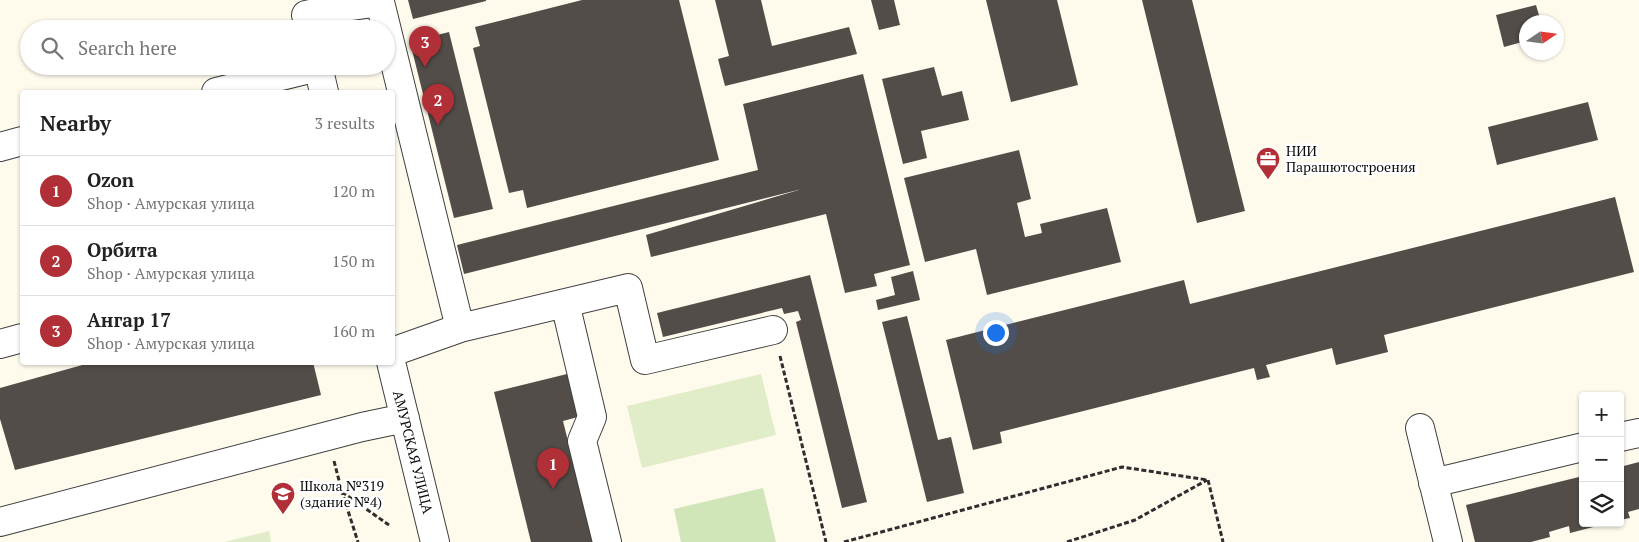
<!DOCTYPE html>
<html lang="en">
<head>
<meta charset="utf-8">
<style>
	:root { --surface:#fff; --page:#f2f2f2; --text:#222; --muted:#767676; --line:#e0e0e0; --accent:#b12f36 }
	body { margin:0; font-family:"PT Serif",serif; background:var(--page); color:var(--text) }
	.controls { position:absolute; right:15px; bottom:15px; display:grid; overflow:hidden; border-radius:5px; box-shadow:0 1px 4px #0004 }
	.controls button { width:45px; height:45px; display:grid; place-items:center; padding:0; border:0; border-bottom:1px solid var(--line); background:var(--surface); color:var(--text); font:25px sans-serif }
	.compass { position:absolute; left:1519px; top:15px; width:45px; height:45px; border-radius:50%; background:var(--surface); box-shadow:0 1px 4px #0004; rotate:77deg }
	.you { position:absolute; left:995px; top:332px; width:18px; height:18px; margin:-12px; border:4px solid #fff; border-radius:50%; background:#1a73e8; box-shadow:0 0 0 8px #1a73e833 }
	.badge { display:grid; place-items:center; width:32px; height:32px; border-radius:50%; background:var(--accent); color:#fff; font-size:16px; font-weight:700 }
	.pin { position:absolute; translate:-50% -41px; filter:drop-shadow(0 1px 2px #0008) }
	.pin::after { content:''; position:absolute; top:26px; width:18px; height:15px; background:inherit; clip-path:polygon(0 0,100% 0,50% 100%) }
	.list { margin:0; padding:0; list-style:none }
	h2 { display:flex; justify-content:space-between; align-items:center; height:65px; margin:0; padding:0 20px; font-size:21px }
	h2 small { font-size:16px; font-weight:400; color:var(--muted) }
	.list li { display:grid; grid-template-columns:32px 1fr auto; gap:15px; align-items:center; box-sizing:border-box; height:70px; padding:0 20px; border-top:1px solid var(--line) }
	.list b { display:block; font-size:19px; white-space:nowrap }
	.list p { margin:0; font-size:16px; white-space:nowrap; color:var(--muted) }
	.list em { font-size:16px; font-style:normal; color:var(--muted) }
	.icon { flex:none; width:28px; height:28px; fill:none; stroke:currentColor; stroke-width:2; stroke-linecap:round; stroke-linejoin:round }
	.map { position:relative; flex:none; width:1639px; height:542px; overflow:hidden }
	.search { position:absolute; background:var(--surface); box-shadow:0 1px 4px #0004; left:20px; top:20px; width:375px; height:55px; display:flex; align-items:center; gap:12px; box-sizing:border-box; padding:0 18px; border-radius:28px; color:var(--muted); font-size:19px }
	.panel { position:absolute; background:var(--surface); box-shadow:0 1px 4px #0004; left:20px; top:90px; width:375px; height:275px; border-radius:5px }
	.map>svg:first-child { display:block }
</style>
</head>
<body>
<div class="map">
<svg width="1639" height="542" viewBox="0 0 1639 542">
	<rect width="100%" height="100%" fill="#fefaec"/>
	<path fill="#d0e5b8" d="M763,488L776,542H681L674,509Z"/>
	<path fill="#e1edc9" d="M761,374L776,435L642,468L627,406Z
		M269,531L271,542H224Z"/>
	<path fill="#534d49" d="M408,0H486V1L413,19Z
		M582,0H679L719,160L527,208L523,190L509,193L473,48L480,46L475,27Z
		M715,0H761L772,46L849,27L857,54L725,86L718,59L729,56Z
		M871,0H894L900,25L879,30Z
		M986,0H1057L1078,85L1011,102Z
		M1142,0H1192L1245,211L1197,223Z
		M1536,5L1541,22H1526V41L1504,47L1496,15Z
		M449,32L493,209L454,218L410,42Z
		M934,67L942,96L962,91L969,120L921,131L927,158L903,164L882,79Z
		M863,74L910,265L874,274L877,286L845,293L826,214L651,257L646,235L802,189L464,274L457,245L758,170L743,104Z
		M1588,102L1598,140L1497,165L1488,127Z
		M1019,150L1031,199L1017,203L1025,237L1042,233L1040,224L1107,208L1121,262L987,295L976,249L925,262L904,178Z
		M1615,197L1634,272L1384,335L1388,352L1336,365L1332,348L1266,365L1270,377L1257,380L1254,368L1000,432L1002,443L973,450L946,340L1184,280L1190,304Z
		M913,271L920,300L878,310L876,300L895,295L891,277Z
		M810,275L867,502L842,508L796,322L801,320L798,311L784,314L782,308L663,337L657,313Z
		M907,316L938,440L951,437L964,493L927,502L882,322Z
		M93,362H313L321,395L15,470L0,419V388Z
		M567,374L578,417L563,421L593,542H531L494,392Z
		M1639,462V509L1628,512L1630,518L1620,520V467Z
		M1583,476V523L1605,524L1570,533L1569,526L1549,532L1550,537L1531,542H1475L1466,505Z"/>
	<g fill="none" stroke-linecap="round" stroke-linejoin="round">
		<defs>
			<path id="minor" d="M306,15L338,8L380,2L460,328
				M318,66L324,92
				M216,92L318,67
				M0,147L22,141
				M565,303L592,417L582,441L607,542
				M0,344L22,338
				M392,352L460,328L628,288L645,360L773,330
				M391,362L435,542
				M1420,428L1448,542
				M1620,437L1639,433
				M1433,483L1583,447
				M0,522L362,427L405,418"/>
		</defs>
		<use href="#minor" stroke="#3f3f3f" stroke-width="30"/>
		<path stroke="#2e2e2e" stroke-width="3" stroke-dasharray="5 2.5" stroke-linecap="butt" d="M780,356L826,542
			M334,461L342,492L358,542
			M342,492L389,525
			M844,542L1122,467L1208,480L1223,542
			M1067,542L1135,520L1207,480"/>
		<use href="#minor" stroke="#fff" stroke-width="28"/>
	</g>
	<defs>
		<symbol id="office-pin" viewBox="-11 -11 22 30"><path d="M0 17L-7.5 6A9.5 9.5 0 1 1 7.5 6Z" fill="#b12f36" stroke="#fff"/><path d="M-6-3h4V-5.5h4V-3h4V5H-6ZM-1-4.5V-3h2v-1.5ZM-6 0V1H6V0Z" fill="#fff"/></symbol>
		<symbol id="school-pin" viewBox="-11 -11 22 30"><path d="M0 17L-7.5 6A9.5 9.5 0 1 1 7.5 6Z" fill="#b12f36" stroke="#fff"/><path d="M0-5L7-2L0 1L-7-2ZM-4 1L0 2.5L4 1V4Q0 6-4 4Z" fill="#fff"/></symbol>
	</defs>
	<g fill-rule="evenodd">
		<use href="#office-pin" x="1254" y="145" width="28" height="38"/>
		<use href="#school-pin" x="269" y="480" width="28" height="38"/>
	</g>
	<g text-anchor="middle" stroke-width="5" stroke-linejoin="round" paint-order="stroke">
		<g font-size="14" fill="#0c0c0c" stroke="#fff" text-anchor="start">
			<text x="1286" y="156">НИИ<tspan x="1286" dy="16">Парашютостроения</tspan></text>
			<text x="300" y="491">Школа №319<tspan x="300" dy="16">(здание №4)</tspan></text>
		</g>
		<g font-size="14" fill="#0c0c0c" stroke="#fff">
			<text transform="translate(413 452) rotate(76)" y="5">АМУРСКАЯ УЛИЦА</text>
		</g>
	</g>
</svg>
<div class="controls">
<button>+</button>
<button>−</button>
<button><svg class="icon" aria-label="layers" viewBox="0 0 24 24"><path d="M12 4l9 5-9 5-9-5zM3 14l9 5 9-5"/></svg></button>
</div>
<svg class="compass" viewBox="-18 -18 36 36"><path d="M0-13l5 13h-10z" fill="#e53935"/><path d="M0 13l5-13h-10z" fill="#767676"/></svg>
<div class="you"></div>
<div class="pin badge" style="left:553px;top:489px">1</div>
<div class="pin badge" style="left:438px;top:125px">2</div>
<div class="pin badge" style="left:425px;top:67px">3</div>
<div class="search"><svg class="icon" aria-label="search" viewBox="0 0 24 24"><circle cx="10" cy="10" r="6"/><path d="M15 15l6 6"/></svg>Search here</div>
<section class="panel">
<h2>Nearby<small>3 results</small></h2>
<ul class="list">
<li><span class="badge">1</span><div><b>Ozon</b><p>Shop · Амурская улица</p></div><em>120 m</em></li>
<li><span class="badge">2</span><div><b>Орбита</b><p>Shop · Амурская улица</p></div><em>150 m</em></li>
<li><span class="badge">3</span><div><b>Ангар 17</b><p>Shop · Амурская улица</p></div><em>160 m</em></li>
</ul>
</section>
</div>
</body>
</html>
